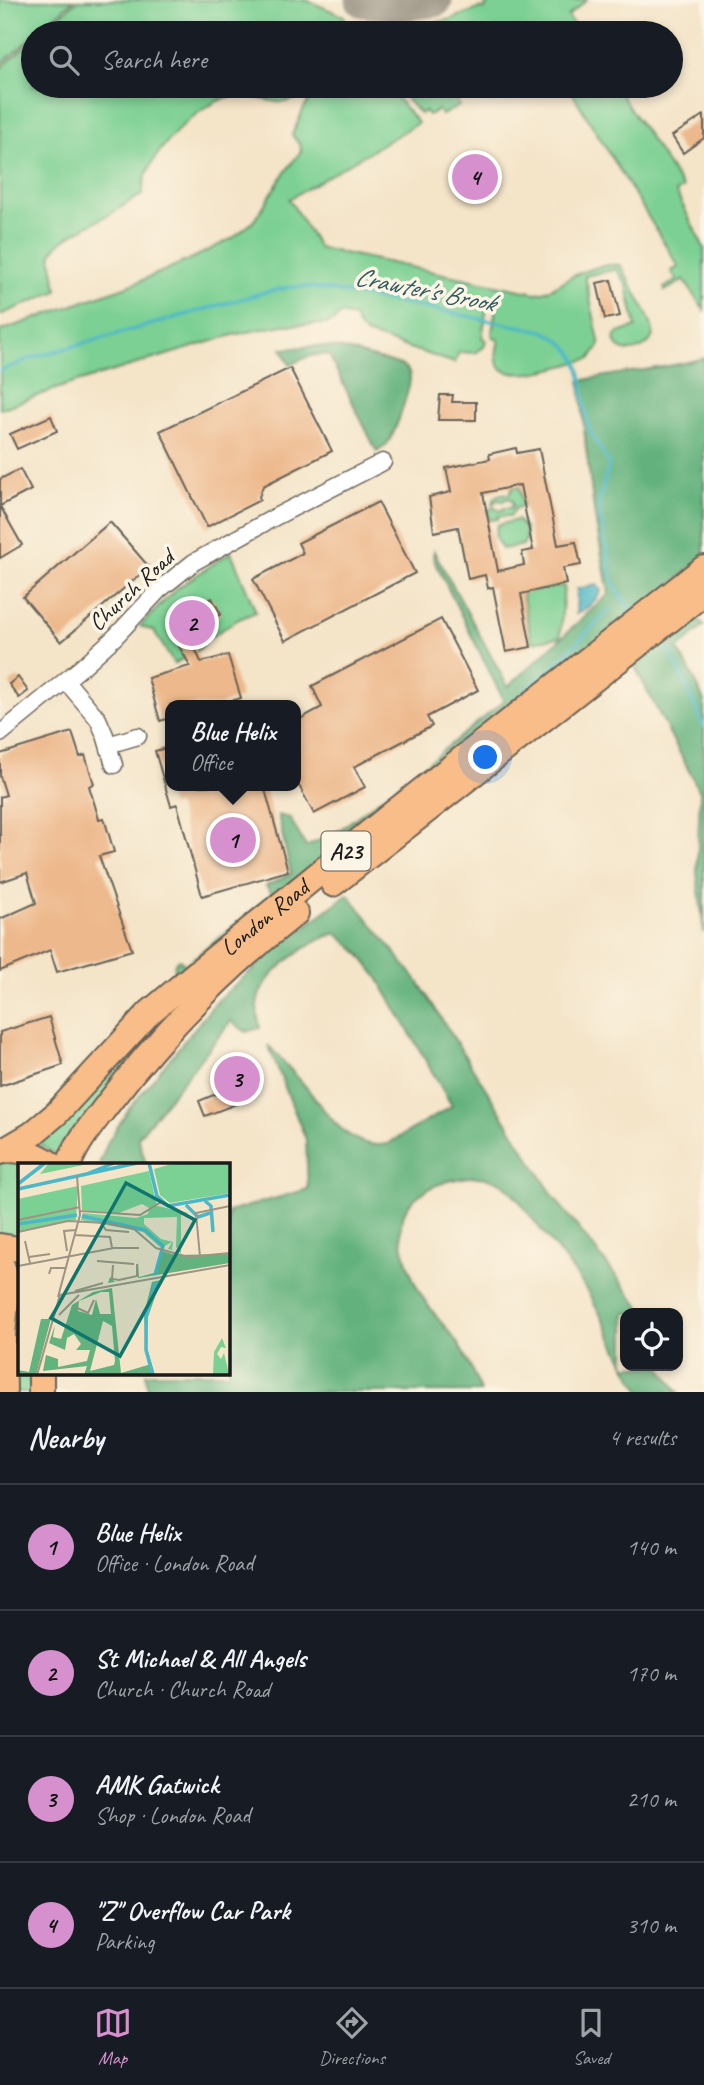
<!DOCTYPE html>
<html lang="en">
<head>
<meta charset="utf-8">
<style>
	:root { --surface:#171b24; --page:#20242c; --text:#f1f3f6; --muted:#9ea1a6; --line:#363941; --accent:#d690ce }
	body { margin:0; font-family:Caveat,sans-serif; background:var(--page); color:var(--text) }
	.controls { position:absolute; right:21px; bottom:21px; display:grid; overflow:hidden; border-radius:14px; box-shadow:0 4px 10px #0003 }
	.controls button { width:63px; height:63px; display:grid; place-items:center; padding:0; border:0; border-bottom:2px solid var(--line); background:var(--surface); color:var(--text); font:35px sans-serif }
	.you { position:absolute; left:486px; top:758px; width:24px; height:24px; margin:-18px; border:5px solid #fff; border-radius:50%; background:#1a73e8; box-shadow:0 0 0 10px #1a73e833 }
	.badge { display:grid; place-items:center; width:46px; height:46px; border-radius:50%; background:var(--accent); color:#111; font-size:23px; font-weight:700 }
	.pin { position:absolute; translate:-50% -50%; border:4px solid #fff; box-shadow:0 2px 7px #0006 }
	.popup { position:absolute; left:165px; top:700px; width:136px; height:91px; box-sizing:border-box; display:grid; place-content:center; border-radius:14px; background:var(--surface); filter:drop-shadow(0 2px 5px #0005); font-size:23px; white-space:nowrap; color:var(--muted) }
	.popup b { font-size:26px; color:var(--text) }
	.popup::after { content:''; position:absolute; left:50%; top:100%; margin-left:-14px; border:14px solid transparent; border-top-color:var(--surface) }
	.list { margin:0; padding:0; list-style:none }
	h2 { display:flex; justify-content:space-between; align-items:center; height:91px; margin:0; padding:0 28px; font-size:30px }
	h2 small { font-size:23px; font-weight:400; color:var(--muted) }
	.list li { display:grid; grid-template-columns:46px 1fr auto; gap:21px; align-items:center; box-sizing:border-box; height:126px; padding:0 28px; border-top:2px solid var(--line) }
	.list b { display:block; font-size:26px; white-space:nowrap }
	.list p { margin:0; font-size:23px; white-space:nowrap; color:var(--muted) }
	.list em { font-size:23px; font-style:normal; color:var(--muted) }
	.icon { flex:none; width:38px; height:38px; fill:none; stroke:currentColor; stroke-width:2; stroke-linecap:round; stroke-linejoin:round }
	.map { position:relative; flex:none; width:704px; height:1392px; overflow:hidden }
	.search { position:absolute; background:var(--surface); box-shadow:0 4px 10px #0003; left:21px; right:21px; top:21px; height:77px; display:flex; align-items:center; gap:18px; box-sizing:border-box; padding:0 24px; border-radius:38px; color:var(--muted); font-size:26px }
	.sheet { height:595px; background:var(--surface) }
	nav { display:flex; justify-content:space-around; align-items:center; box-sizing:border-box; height:98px; border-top:2px solid var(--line); background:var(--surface); font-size:19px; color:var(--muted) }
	nav a { display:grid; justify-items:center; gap:4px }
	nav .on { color:var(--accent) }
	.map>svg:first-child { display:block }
</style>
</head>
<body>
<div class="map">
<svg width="704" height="1392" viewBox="0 0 704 1392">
	<rect width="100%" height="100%" fill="#fcf5e5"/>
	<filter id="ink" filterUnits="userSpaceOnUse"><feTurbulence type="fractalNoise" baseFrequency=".0143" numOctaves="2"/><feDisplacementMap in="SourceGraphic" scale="14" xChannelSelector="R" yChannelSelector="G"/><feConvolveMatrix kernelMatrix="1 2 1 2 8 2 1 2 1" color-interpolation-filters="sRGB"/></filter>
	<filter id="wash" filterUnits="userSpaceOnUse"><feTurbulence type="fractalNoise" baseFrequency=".00686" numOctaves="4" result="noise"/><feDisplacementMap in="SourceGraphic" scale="28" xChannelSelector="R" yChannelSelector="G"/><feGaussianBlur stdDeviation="1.57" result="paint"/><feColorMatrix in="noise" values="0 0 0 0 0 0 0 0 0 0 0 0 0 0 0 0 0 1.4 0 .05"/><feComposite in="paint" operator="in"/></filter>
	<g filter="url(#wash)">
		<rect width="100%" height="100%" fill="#f4e4c8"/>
		<path fill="#7bd093" stroke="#4c7658" stroke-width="2" d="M0,0H74L36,33H33V36L0,65Z
			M78,0H306L344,16L346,24L343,33H40Z
			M496,0H587L568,16L579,33H364L369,27L374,24L423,25L451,19L481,8L483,10L486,8L485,6Z
			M33,39V86H308C288,118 261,92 234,96C200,100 139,160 143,195C131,199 122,207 110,214C97,222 56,239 52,254C49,261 57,281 57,291L0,315V69Z
			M319,86H387L418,123L289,199L319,248L535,293C548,293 559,284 571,277C584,270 605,263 620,265C627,277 654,322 653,333C653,338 649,343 645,346C639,350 631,352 624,350C616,347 612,341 616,334L636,327L627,285L616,269L585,276L600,345L590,359C572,362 503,389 497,361C495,354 498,345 499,339L493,337L492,333L496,307L487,306L482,338L486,340L484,347L475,353L459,352L455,363L366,334L358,326L354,317L341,314L334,321L326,324L283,325L233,335L67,385L0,409V331L136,283L195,257L233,238L254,221L283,175L301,151L300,145L292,135L304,108Z
			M395,86H484L457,101L459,106L442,115L438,110L428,115L425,111L420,114Z
			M568,86H615L683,188L676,192L704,248V310L684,280L665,291L664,288L677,280L671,271L679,267Z
			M519,487L523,506L516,508L510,516H498V519L490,520L488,509H492L494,506L496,509L501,511L504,508H511L513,505L512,500L508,498L503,501L498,500L492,504C494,494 501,493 510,494L512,488Z
			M517,520L525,528L526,539L523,545L502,549L495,537L497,525Z
			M231,552L256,612L239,619L206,640L201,648L174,664L154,631L140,626L176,589Z
			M564,585L560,637L532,642L522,593Z
			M210,974L64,1160L33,1141L130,1047Z
			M10,1159L38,1164H19V1241L0,1237V1162Z
			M19,1260V1373H35V1392H12L9,1261Z"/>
		<path fill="#64b27d" stroke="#40674c" stroke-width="2" d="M314,346L339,348L401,365C406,368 410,371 410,377C411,386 395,433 389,441C386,446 381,449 377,452L329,355C313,353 304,358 290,365L282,349Z
			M704,358V558L174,984L168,977L174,971L175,962L179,959L185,965L272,894L266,886L291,874L278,815L290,818L306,847L338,831L421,768L504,701L435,562L433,556L434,551L508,687L609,594L595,517L586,449L580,381C621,371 663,370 704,358Z
			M696,617L704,626L678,649L696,682L704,702V933L697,873L700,792L635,667Z
			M348,894L419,983L554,1197L645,1313H625V1366H660L678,1392H642C622,1365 611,1332 594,1303C579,1275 557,1251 538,1226C527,1212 517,1195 504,1185C481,1169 438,1180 418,1196C401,1209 398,1228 403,1248C407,1263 412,1279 420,1293C430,1311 446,1326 458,1344C468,1359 474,1375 481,1392H148L146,1373H228V1212L308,1189L306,1140L268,1045C281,1059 294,1073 306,1087C326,1112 350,1152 387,1144L452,1106L378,978L358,952L336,933C310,941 264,972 258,1000C256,1009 258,1019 260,1028L246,1032L231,1021L138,1137L146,1164H99L108,1142L128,1110L216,1002L277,948Z"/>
		<path fill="#4cb8c7" stroke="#346a72" stroke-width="2" d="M597,585L601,590C599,599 584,611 576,614L577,589Z"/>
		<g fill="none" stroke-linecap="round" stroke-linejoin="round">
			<path stroke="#4cb8c7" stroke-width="3.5" d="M0,371L32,358L266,292L290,287H307L349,293L543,331C592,352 578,386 588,425C592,439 603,450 609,464L599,502V512L613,581L620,595L633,611
				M667,647L679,669L704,726
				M494,718L556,664L610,609"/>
			<path stroke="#888072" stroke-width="35" d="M363,0L402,4L435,0"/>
		</g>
		<g id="blocks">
			<path fill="#edb88b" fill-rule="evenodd" d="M704,115V138L683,153L672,136Z
				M611,280L620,316L605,319L597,283Z
				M290,368L332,451L263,486L259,497L260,500L207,527L160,431Z
				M440,395H453L452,402H476V420H438Z
				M51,416L57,431L17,449L10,434Z
				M516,448L517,453L539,449L558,545L576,542L581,565L563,568L566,584L521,594L531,647L506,652L493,587L488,588L485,575L468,579L458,527L434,532L429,497L451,492L446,468L490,459L489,454ZM520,485L533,550L522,552L524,565L498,571L483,493Z
				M20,469L31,490L0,506L22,545L0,558V479Z
				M378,502L415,573L285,641L253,579L303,553L298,543Z
				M110,522L149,567L61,642L23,597Z
				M212,598L221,614L207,622L208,624L189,635L201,662L228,655L241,698L216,705H170V718L160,721L148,678L190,666L175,639L183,635L175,621L204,605L203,603Z
				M441,619L478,690L427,717L432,726L354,767L365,787L314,814L296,780V721L322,707L312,686Z
				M18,677L28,691L19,698L9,684Z
				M72,732L80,757L85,755L94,784L89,786L99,819L104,818L114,852L99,856L132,950L57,972L50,950L0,971V919L36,903L27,873L0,882V797L6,795L0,776V754Z
				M170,747V786H264L288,871L202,896L177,804L171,806L155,751Z
				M49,1017L63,1065L0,1086V1032Z
				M238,1059L252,1098L205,1116L199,1101L226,1090L220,1077L228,1074L224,1063Z"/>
		</g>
	</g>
	<g filter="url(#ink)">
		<use href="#blocks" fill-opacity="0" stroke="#686258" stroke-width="2"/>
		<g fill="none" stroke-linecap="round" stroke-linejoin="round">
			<defs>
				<path id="minor" d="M66,681L98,719L105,735L114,765
					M0,734L82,667L115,637L159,590L194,562L277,516L383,462
					M108,745L138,736"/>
				<g id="primary">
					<path d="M333,884L704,593"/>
					<path id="s1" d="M3,1151L32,1134L56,1114L149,1013L194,975L393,813L704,568"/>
					<path d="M0,1152C18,1147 37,1154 51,1164"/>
					<path d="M69,1164C77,1141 95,1121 110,1101C164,1031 226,968 296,913"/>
					<path d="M0,1246L19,1249"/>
					<path d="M0,1261C12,1284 4,1313 3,1337C3,1355 4,1374 4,1392"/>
					<path d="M41,1373V1392"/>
				</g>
			</defs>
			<use href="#minor" stroke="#686258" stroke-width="19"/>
			<use href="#primary" stroke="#686258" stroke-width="28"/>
			<use href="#minor" stroke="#fff" stroke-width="16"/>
			<use href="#primary" stroke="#f8bd89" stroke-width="24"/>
		</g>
	</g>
	<g text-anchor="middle" stroke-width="7" stroke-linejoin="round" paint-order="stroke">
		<rect fill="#fcf5e5" stroke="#5f5d58" stroke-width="2" x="321.5" y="831.5" width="49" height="39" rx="5"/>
		<g font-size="23" font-weight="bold" fill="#1c1c1c">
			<text x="346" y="859">A23</text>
		</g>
		<g font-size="24" fill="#1c1c1c" stroke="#fcf5e5">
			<text transform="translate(131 590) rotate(-43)" y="8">Church Road</text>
			<text dy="8" stroke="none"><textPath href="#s1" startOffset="352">London Road</textPath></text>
		</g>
		<g font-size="26" font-style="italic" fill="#2f5a60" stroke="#fcf5e5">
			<text transform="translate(425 289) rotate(11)" y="9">Crawter's Brook</text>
		</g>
	</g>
	<g transform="translate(18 1163)">
		<rect width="212" height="212" fill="#f4e4c8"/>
		<path d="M31,0H75L22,11ZM157,0H212V30L152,40L142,32L136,6ZM131,8L139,43L171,50L163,52V91L158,84L159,54L126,55V61L143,76L155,79L154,87L150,86L154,79L143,85L125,69L63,57L65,50L118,55L130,51L131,45L124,41L98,51L64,47L63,23ZM60,23L58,57L0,68V36ZM204,175L208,185L203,184L199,191L203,196L206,190L211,211L195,212L196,189Z" fill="#7bd093"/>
		<path d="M144,88L157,92L212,91V100L90,120L92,114L97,119L120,115L121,97V114L136,110ZM143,117L130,154L129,185L137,212H66L69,203L25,208L28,192L40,196V204L69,198L72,187H58L63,181L56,171L49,175L47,187L31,180L37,162L35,174L43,176L54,142L75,129L94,125L103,210L130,202L126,151L134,119ZM83,129H91L93,151H82L78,136L74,152L60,148L61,138ZM85,158L94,163L97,198L96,202L72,208ZM35,148L18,212H0V207L11,209L23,156H30Z" fill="#64b27d" fill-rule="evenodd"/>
		<path fill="none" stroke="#4cb8c7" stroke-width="3.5" d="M131,0L139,33L150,43L212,32M66,12L96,0M0,21L27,0M0,26L119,0M187,38L193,43L195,69M168,42L180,54L192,50M64,53L127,67L145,83L137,112M0,61L59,52M135,212L128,187V154L138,119"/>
		<path fill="none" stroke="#9e9483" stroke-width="2" d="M62,48L122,52L143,39M0,57L62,44M83,60L88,67L111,69M0,69L50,58L87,60L116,66L138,85L170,94L212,90M57,72L92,74L94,85M7,78L12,100M49,88L46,68L58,67M11,94L32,91M182,94L178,50L212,43M79,98L116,101M95,102L94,116L101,117L119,113V101M0,103L96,85H121M31,111L33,105H48M57,128L85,120M40,134L62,52L59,13M57,144L70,150L76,137M41,152L61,132M19,212L42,132L212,102"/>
		<path fill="#0f766e" fill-opacity="0.15" stroke="#0f766e" stroke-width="3.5" d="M108,20L177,57L102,193L33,155Z"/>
		<rect width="212" height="212" fill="none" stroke="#1c1c1c" stroke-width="3.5"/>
	</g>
</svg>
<div class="controls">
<button><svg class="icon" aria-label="locate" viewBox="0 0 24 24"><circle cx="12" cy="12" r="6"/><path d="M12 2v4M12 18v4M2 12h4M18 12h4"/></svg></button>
</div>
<div class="you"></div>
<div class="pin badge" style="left:233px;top:840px">1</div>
<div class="popup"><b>Blue Helix</b>Office</div>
<div class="pin badge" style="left:192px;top:623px">2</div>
<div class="pin badge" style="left:237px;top:1079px">3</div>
<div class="pin badge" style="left:475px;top:177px">4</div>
<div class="search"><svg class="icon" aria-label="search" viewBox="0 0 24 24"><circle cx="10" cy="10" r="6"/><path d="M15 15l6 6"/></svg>Search here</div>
</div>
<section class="sheet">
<h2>Nearby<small>4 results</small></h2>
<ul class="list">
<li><span class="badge">1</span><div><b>Blue Helix</b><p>Office · London Road</p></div><em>140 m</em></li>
<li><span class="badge">2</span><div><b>St Michael &amp; All Angels</b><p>Church · Church Road</p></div><em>170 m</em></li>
<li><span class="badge">3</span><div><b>AMK Gatwick</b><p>Shop · London Road</p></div><em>210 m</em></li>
<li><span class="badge">4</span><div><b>&quot;Z&quot; Overflow Car Park</b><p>Parking</p></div><em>310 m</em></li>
</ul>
</section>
<nav>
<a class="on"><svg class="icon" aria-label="map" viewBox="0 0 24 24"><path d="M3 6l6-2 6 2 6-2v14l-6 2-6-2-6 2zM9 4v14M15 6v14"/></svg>Map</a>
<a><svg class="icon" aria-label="directions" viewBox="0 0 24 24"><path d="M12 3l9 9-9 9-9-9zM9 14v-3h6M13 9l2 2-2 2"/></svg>Directions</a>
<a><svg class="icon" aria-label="saved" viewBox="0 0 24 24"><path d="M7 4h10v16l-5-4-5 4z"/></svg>Saved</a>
</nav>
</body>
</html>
